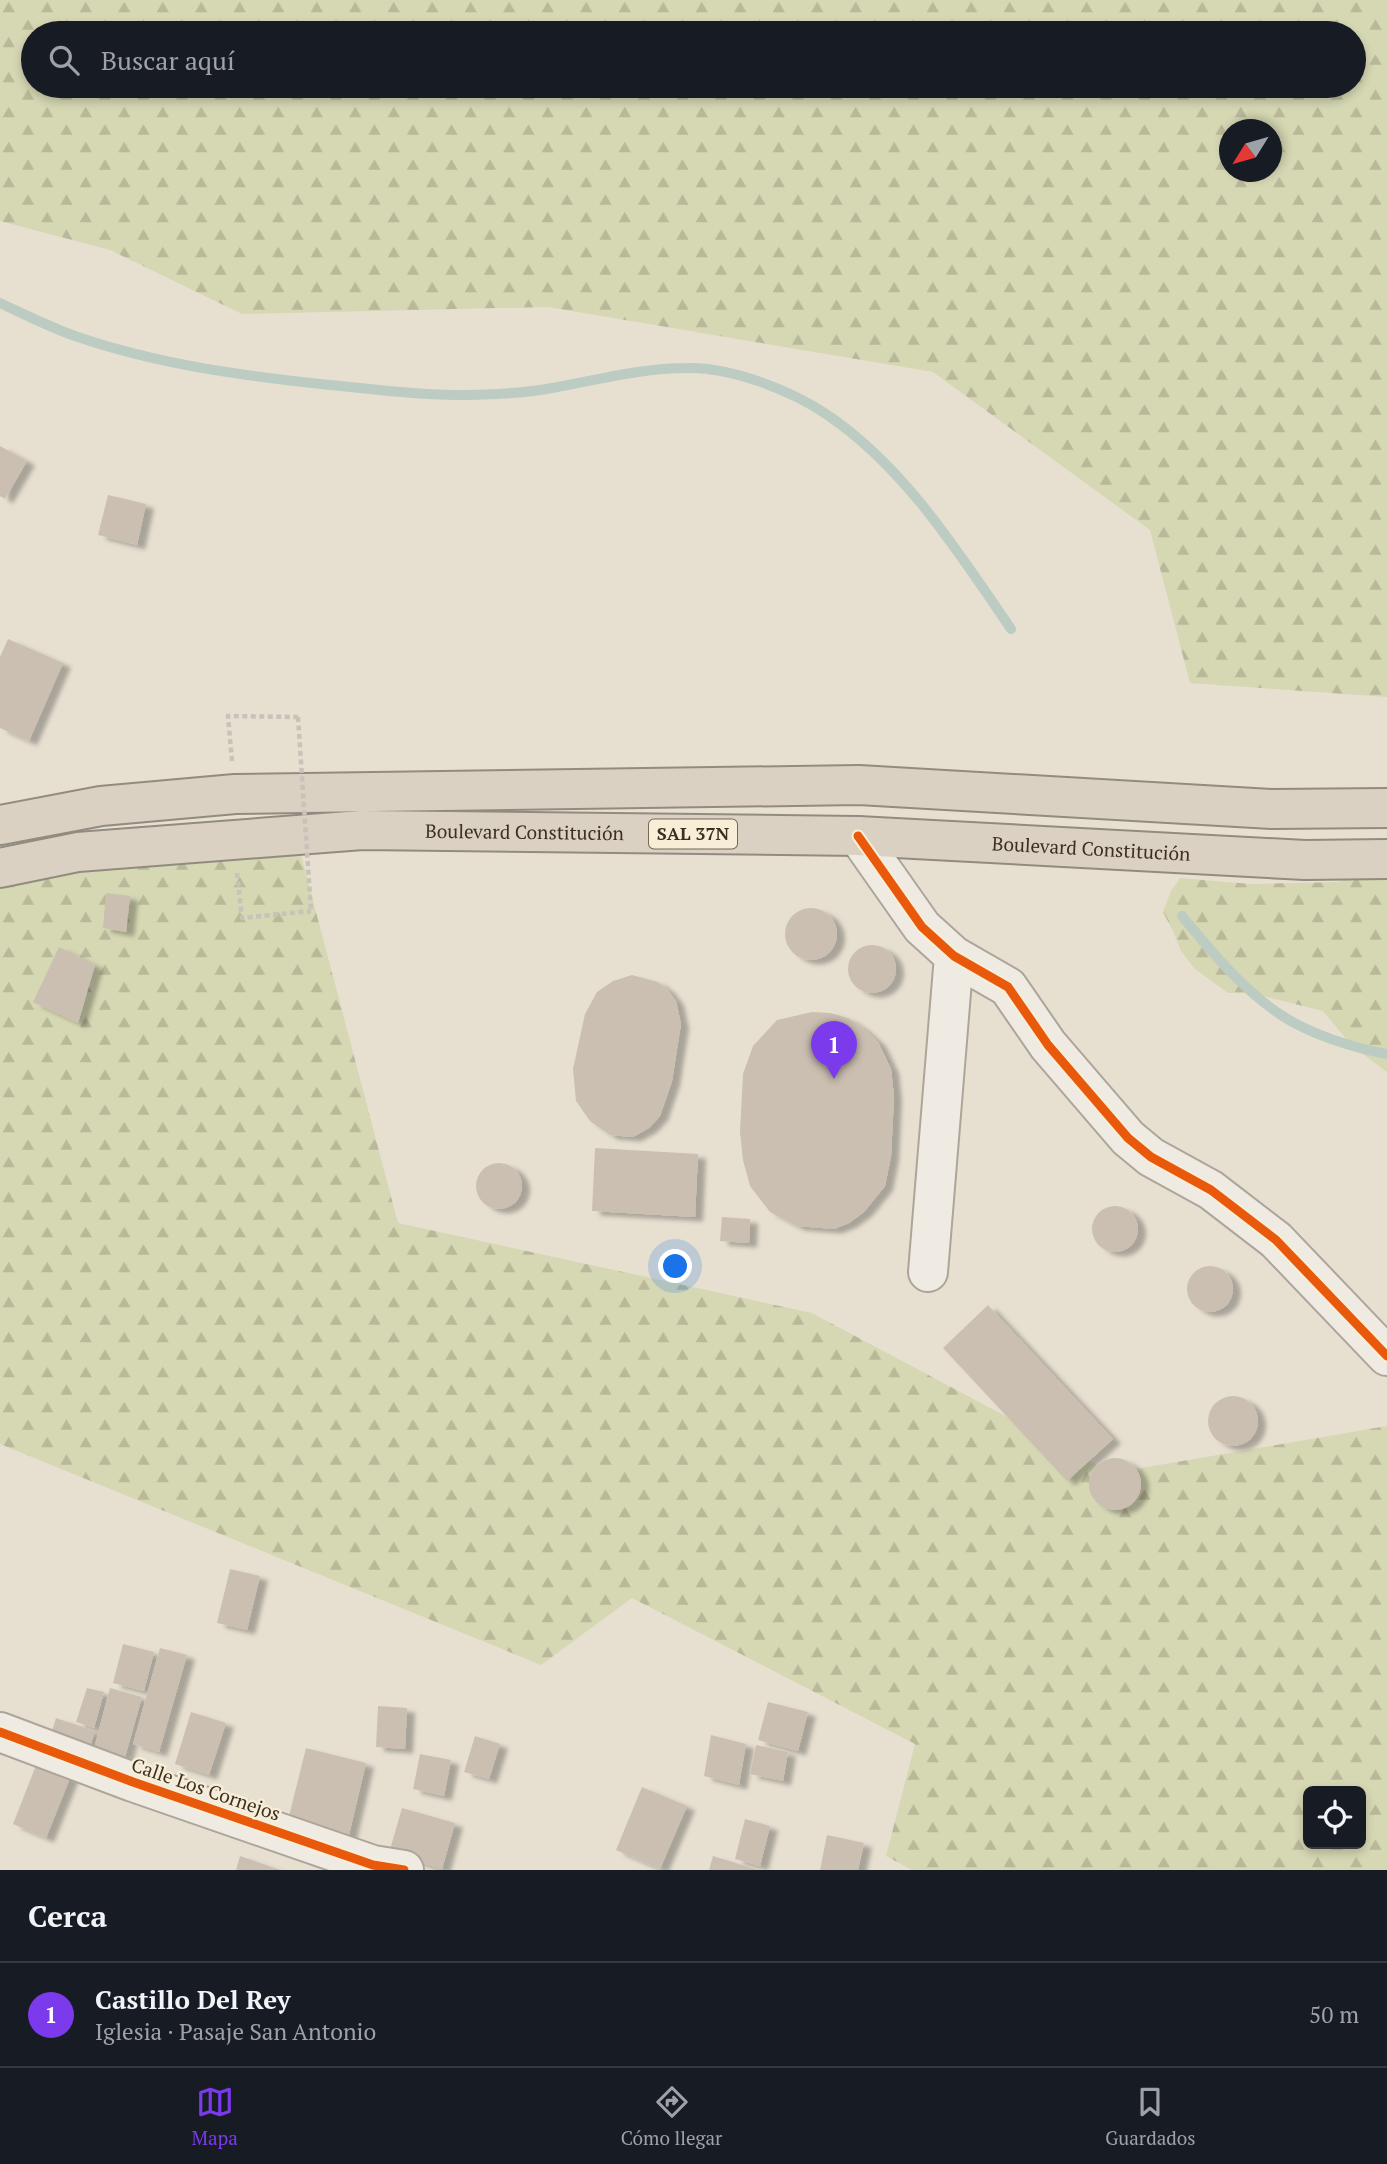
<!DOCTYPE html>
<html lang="es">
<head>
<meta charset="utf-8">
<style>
	:root { --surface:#171b24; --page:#242831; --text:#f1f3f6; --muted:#9ea1a6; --line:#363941; --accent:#7c3aed }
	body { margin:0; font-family:"PT Serif",serif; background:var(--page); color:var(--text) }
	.controls { position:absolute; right:21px; bottom:21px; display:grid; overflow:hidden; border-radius:10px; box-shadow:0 4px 10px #0003 }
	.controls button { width:63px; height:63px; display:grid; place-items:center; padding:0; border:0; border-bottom:2px solid var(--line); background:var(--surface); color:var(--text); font:35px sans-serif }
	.compass { position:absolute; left:1219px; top:119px; width:63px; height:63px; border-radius:50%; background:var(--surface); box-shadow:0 4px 10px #0003; rotate:233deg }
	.you { position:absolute; left:676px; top:1267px; width:24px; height:24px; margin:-18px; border:5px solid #fff; border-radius:50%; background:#1a73e8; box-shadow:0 0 0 10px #1a73e833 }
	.badge { display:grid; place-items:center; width:46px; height:46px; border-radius:50%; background:var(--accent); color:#fff; font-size:23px; font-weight:700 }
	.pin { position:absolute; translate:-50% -58px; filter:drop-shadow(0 2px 4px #0008) }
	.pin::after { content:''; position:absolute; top:37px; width:24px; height:21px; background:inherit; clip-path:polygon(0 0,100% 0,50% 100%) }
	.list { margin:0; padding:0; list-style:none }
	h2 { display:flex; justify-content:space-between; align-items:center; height:91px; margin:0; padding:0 28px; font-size:30px }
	h2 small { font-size:23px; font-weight:400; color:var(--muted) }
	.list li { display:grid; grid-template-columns:46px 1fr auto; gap:21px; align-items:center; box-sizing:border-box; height:105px; padding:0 28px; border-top:2px solid var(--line) }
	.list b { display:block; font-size:26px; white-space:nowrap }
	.list p { margin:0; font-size:23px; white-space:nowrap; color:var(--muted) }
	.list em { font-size:23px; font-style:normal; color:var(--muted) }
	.icon { flex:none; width:38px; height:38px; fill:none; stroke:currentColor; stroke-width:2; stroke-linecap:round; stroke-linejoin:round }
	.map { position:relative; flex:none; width:1387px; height:1870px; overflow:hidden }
	.search { position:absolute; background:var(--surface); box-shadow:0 4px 10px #0003; left:21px; right:21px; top:21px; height:77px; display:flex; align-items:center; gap:18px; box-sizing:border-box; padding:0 24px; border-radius:38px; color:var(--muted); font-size:26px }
	.sheet { height:196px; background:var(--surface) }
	nav { display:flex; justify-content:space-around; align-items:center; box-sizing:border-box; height:98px; border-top:2px solid var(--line); background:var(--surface); font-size:19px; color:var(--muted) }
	nav a { display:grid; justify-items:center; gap:4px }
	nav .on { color:var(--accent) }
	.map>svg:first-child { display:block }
</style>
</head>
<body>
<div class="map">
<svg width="1387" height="1870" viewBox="0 0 1387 1870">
	<defs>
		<pattern id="forest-firs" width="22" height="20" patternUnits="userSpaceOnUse" patternTransform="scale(1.75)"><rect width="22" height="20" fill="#d6d7b3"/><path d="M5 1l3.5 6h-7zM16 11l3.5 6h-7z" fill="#b9b99a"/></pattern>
		<filter id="shadow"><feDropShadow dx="8" dy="4.5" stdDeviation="2" flood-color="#0004"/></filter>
	</defs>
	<rect width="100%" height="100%" fill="#e7e0d1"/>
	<path fill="url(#forest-firs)" fill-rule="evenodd" d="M0,0H1387V697L1190,683L1150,530L933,372L548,307L242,314L110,250L0,221ZM1354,33V86H33V33ZM1230,130H1272V172H1230Z
		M296,836L398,1223L812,1313L1112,1473L1387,1426V1870H912L886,1856L915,1744L632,1598L541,1665L0,1444V866ZM1308,1791H1361V1844H1308Z
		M1329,858L1387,864V1072L1352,1046L1323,1011L1251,993H1228L1195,969L1181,951L1173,931L1163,912L1171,891L1180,878L1251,884L1341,882Z"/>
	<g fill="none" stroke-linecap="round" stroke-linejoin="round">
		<path stroke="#bcccc2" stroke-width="10" d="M0,303C26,315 51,328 78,337C160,365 245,376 330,385C372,389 413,395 455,395C487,395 520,394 552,388C597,380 641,368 687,368C731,367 790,390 826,414C904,466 959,553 1011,629
			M1182,916C1212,952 1242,989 1281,1015C1310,1034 1353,1048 1387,1054"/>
	</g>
	<path fill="#cbbfb2" filter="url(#shadow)" d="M0,446L27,461L5,499L0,496Z
		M108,495L146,504L137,545L98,535Z
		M8,639L63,663L29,741L0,728V657Z
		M106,893L130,896L126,932L103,928Z
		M785 934a26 26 0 1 1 52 0a26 26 0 1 1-52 0Z
		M848 969a24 24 0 1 1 48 0a24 24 0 1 1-48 0Z
		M59,947L95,965L78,1023L33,1002Z
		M632,975L658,982L667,989L676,1001L681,1024L672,1081L660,1116L649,1128L633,1137L610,1135L590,1121L576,1101L573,1069L585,1014L597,992L613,981Z
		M812,1012L830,1013L848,1018L863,1028L878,1042L891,1069L894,1097L891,1156L885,1186L864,1212L849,1223L834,1229L797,1226L770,1212L750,1186L743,1160L740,1132L743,1074L753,1046L777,1020Z
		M595,1148L698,1154L695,1217L592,1211Z
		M476 1186a23 23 0 1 1 46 0a23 23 0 1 1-46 0Z
		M1092 1229a23 23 0 1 1 46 0a23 23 0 1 1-46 0Z
		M722,1217L750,1219L749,1243L720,1241Z
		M1187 1289a23 23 0 1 1 46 0a23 23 0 1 1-46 0Z
		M988,1305L1113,1439L1067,1481L943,1348Z
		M1208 1421a25 25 0 1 1 50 0a25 25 0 1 1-50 0Z
		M1089 1484a26 26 0 1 1 52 0a26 26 0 1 1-52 0Z
		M230,1569L260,1576L247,1630L217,1623Z
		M123,1644L154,1652L144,1691L113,1683Z
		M160,1648L187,1655L159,1752L133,1744Z
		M87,1688L104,1692L94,1728L76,1722Z
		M110,1688L142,1697L125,1757L94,1749Z
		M768,1702L808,1712L798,1751L758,1740Z
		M378,1706L407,1708L405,1749L376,1747Z
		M191,1712L226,1723L209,1775L175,1764Z
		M56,1718L95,1731L86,1759L47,1747Z
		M711,1735L746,1744L739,1785L704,1776Z
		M475,1736L500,1744L489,1779L464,1772Z
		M756,1745L788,1752L783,1781L750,1774Z
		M306,1748L366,1763L348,1839L287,1824Z
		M420,1754L451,1760L444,1796L413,1789Z
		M40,1755L74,1768L46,1838L13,1824Z
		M642,1787L687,1806L660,1869L616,1850Z
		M402,1808L455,1823L442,1869L389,1853Z
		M745,1819L770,1826L760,1866L735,1859Z
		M827,1835L864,1843L858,1870H820Z
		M240,1856L280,1870H236Z
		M713,1856L755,1869V1870H709Z"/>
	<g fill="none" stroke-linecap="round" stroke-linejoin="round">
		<defs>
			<path id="minor" d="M858,836L922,927L954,956L1008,987L1048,1045L1128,1138L1151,1157L1211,1190L1276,1240L1387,1356
				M928,1272L954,956
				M0,1732L133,1782L373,1865L404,1870"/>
			<g id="highway">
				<path d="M0,825L101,806L235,794L859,785L1272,809L1387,808"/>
				<path id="s1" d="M0,868L78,852L362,830L858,836L1305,860L1387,859"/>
			</g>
		</defs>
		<use href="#minor" stroke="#ada599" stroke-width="42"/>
		<use href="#highway" stroke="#928b80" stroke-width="42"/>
		<path stroke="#c8c2b9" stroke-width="4.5" stroke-dasharray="5 3.5" stroke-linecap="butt" d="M232,761L228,716L298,717
			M237,873L242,918L311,911"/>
		<use href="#minor" stroke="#efebe3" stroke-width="38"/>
		<use href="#highway" stroke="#dad1c2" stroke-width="38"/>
		<path stroke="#c8c2b9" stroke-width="4.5" stroke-dasharray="5 3.5" stroke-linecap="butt" d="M298,717L311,911"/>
		<defs>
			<path id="cycleway" d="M858,836L922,927L954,956L1008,987L1048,1045L1128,1138L1151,1157L1211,1190L1276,1240L1387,1356
				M0,1732L133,1782L373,1865L404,1870"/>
		</defs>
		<use href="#cycleway" stroke="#f7eed8" stroke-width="13"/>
		<use href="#cycleway" stroke="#e8590c" stroke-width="9"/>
	</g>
	<g text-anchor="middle" stroke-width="5" stroke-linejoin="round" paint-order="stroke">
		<rect fill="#f7eed8" stroke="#756857" stroke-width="2" x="649" y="819.5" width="88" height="29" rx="5"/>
		<g font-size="18" font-weight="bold" fill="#3d2e20">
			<text x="693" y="840">SAL 37N</text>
		</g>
		<g font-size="19" fill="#3d2e20" stroke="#f7eed8">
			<text dy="7" stroke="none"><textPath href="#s1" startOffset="527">Boulevard Constitución</textPath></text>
			<text dy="7" stroke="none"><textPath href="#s1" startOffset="1094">Boulevard Constitución</textPath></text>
			<text transform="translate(206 1789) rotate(19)" y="7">Calle Los Cornejos</text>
		</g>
	</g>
</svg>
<div class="controls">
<button><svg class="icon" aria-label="locate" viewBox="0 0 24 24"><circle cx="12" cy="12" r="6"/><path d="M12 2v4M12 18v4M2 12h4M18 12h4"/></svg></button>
</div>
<svg class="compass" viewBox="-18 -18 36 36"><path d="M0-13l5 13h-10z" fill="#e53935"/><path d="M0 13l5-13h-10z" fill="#9ea1a6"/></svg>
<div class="you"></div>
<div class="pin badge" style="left:834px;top:1079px">1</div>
<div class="search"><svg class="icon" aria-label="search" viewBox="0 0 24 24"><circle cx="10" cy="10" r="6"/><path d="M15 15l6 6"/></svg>Buscar aquí</div>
</div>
<section class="sheet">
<h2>Cerca<small></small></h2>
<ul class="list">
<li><span class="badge">1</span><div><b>Castillo Del Rey</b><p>Iglesia · Pasaje San Antonio</p></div><em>50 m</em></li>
</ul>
</section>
<nav>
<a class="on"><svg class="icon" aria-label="map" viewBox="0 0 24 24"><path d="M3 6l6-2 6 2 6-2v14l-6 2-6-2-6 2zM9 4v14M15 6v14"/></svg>Mapa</a>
<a><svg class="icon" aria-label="directions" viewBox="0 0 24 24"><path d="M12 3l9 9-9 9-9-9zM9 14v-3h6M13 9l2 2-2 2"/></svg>Cómo llegar</a>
<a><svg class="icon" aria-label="saved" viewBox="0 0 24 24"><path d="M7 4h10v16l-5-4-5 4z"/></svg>Guardados</a>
</nav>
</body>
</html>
